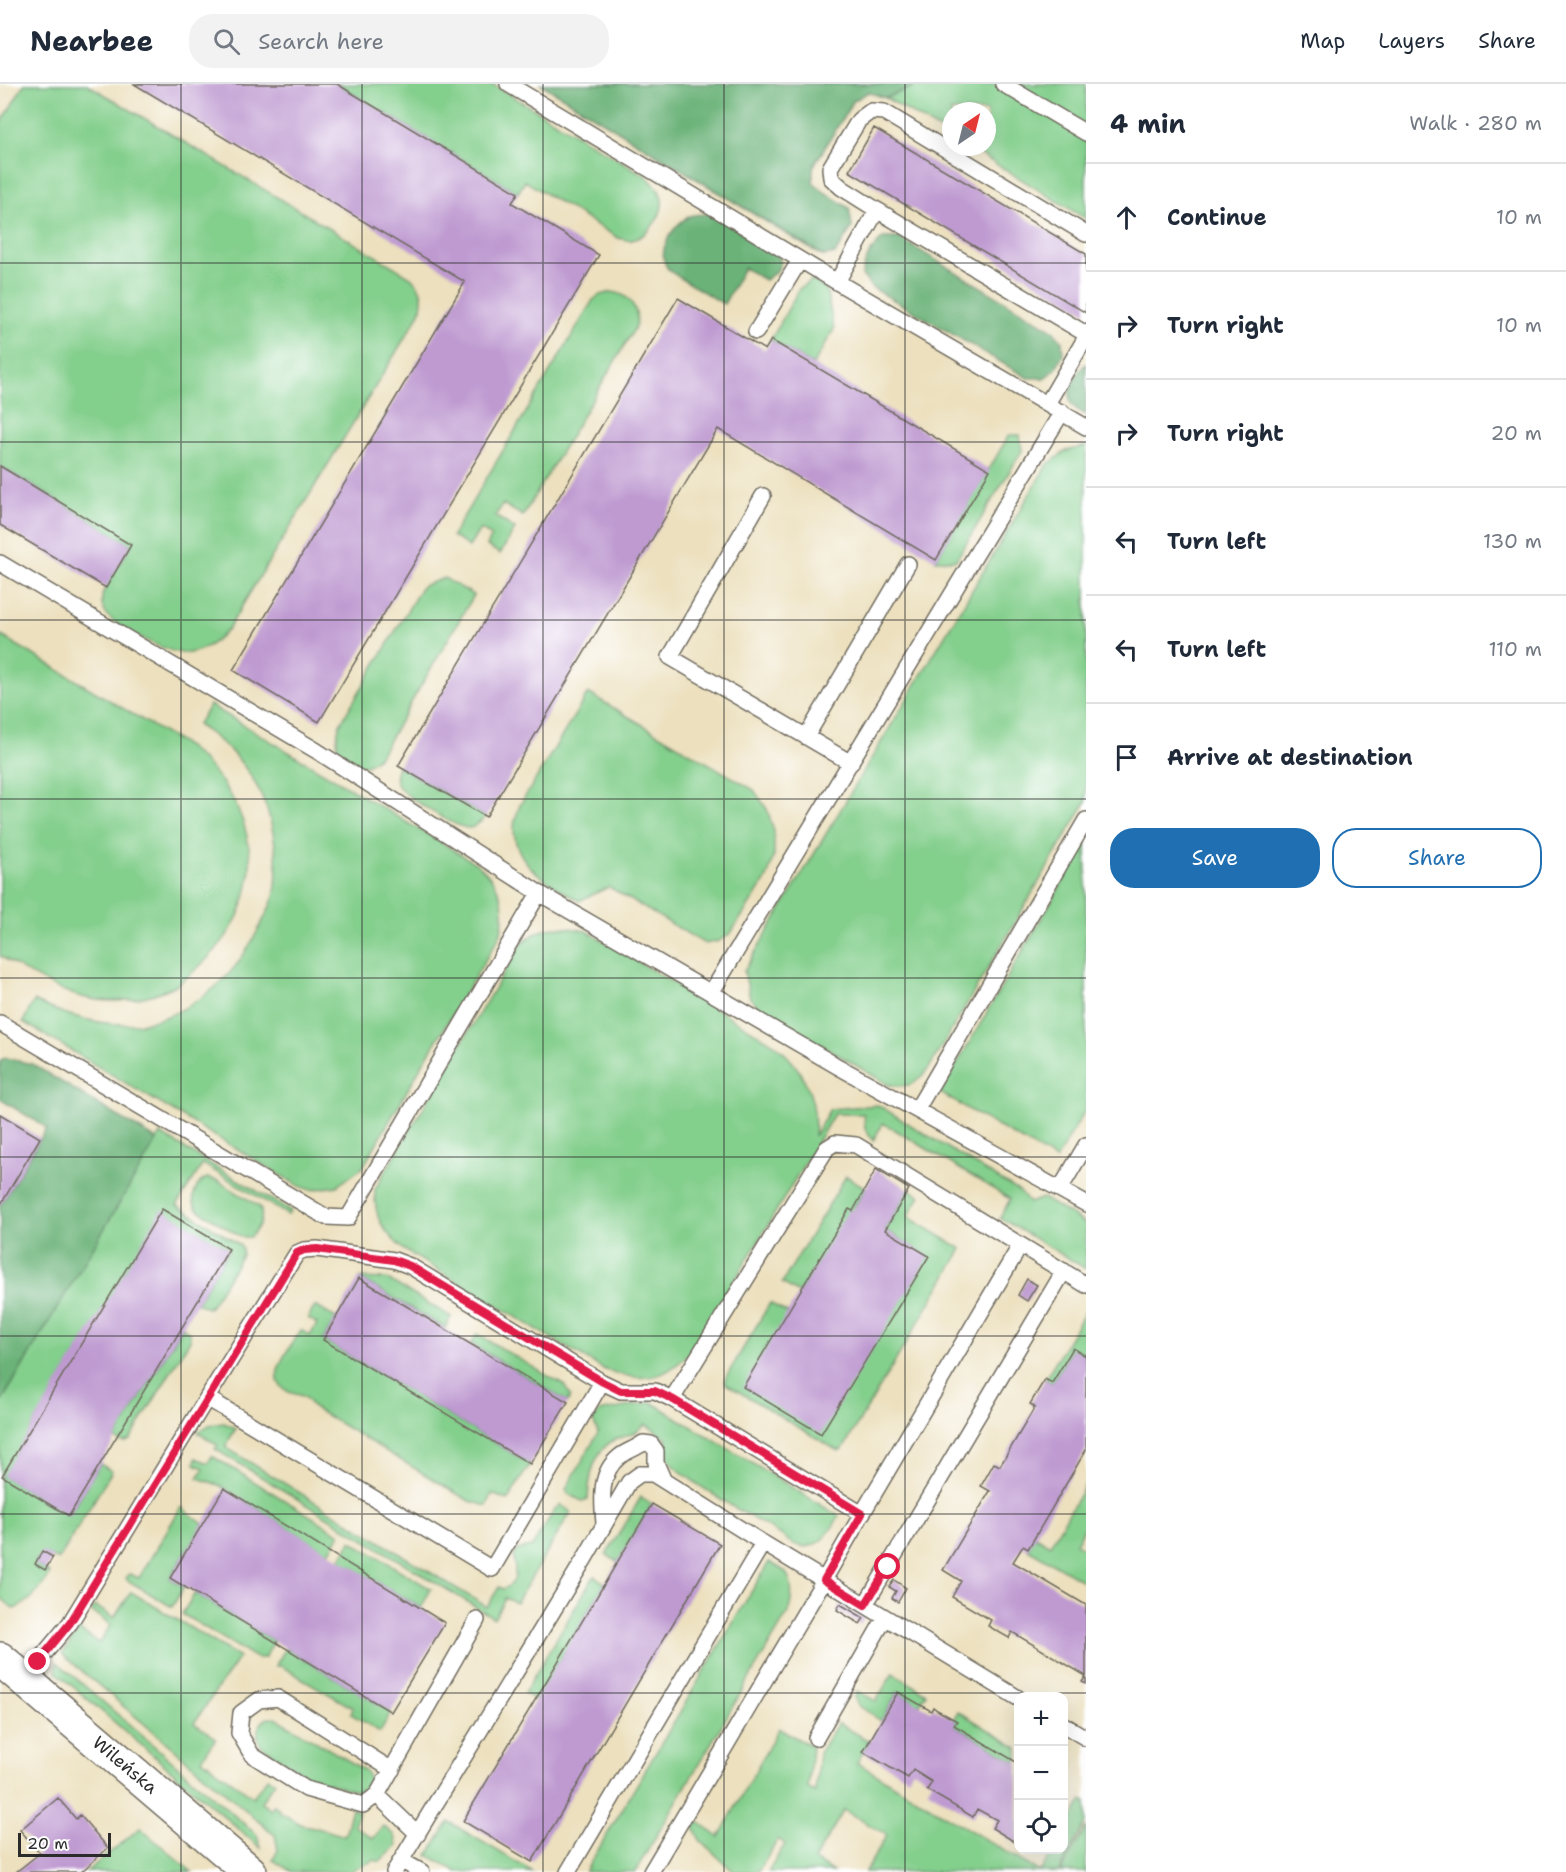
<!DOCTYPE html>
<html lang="en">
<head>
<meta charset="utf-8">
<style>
	:root { --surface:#fff; --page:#f2f2f3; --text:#1f2937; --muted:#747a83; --line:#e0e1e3; --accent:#1f6fb2 }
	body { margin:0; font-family:"Shantell Sans",sans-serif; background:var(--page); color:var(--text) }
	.controls { position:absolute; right:18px; bottom:18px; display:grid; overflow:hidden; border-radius:12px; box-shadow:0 6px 24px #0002 }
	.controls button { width:54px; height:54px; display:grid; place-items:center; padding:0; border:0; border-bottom:2px solid var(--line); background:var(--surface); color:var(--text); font:30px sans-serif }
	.compass { position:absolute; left:942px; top:18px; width:54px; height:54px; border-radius:50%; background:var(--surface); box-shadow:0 6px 24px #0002; rotate:35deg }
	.scale { position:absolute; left:18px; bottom:15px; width:93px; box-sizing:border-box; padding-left:6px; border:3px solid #2b2b2b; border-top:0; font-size:16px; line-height:21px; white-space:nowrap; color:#2b2b2b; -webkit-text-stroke:4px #fff; paint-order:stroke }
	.stop { position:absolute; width:18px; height:18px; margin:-14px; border:4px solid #e11d48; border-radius:50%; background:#fff }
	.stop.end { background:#e11d48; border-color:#fff; box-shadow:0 2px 6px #0008 }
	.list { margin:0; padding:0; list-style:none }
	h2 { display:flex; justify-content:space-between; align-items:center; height:78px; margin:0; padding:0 24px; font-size:26px }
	h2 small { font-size:20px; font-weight:400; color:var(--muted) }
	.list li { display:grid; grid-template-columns:39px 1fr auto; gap:18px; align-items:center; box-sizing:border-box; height:108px; padding:0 24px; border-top:2px solid var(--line) }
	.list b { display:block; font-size:22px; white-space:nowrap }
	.list em { font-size:20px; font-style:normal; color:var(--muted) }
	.actions { display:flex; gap:12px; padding:18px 24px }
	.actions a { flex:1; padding:14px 0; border:2px solid var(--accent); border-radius:24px; text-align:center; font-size:21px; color:var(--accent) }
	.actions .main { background:var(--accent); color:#fff }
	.icon { flex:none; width:33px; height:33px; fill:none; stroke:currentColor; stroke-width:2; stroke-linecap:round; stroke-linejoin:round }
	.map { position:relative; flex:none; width:1086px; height:1788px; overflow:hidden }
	header { display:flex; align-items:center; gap:36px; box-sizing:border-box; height:84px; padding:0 30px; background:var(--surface); border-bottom:2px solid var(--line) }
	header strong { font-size:28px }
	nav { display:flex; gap:33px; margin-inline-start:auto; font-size:21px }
	.search { width:420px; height:54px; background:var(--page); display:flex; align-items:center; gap:15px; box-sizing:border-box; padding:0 21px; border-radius:24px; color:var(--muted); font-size:22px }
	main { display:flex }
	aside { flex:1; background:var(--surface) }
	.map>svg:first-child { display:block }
</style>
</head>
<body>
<header>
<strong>Nearbee</strong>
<div class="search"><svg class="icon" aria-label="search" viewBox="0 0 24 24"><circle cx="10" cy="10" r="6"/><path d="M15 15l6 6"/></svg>Search here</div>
<nav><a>Map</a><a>Layers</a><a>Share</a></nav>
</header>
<main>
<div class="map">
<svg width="1086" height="1788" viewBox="0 0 1086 1788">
	<rect width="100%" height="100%" fill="#fff"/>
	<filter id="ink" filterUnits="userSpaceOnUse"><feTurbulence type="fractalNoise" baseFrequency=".0167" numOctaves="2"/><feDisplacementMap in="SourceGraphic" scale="12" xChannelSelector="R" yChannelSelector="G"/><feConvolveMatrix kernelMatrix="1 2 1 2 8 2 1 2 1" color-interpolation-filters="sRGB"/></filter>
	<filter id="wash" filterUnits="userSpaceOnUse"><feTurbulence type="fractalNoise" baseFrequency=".008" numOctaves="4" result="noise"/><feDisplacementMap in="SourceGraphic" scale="24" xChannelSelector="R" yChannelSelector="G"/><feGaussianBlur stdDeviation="1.35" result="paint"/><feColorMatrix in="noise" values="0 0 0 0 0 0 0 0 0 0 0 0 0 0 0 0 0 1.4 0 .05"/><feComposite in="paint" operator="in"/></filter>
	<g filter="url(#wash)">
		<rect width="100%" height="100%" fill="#ece0be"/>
		<path fill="#83cf8c" stroke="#577d5c" stroke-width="1.5" d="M24,0H87L411,193C423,205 424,213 420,229L228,545C218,557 205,566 189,569C172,572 117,544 106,530C101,523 101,517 103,508L131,461L0,382V41Z
			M337,0H492L646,92C653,99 661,106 662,116C664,131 647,153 632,156C628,157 622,155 618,154L525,97L518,109Z
			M541,0H1086V135L968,63H987V27H951V53L886,14L868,8L853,17L813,83V98L824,108L849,124L852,143L835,170L822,172Z
			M812,196L826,205L834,245L813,281L771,256L799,205Z
			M612,208C630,210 639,225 636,242L523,432L503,420L495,432L515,445L500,470L487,462L492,452L480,445L469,463L452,452L593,216L600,211Z
			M1009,351H1020L1022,367L956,476H936Z
			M1086,362V718L929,984C916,1000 910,1004 889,1001L761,925L750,914L744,887L1047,381L1066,367Z
			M444,494L474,511L381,670C356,698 328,674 340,640L422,502Z
			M0,551L188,663C261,722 274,812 203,879C195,886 187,894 178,900C160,910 133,917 113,917C71,918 34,892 0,872Z
			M588,609L754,706L767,725L774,747V771L767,794L731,849L719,857L705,860L609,803L579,817C551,799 514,783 514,744C514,737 517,729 520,721Z
			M210,621L477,780C501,800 508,822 500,852L426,974L363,1083L337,1102L311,1106L299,1102L23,938L34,917C68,933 106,944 144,939C166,935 187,924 205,911C229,894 243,874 257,848C263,836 270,825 274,812C278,796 277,778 275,762C269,709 243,669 197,641Z
			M398,682L486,733C481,737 476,743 470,744C459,746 402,711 397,700C394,694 396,688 398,682Z
			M1086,758V1025L1056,1076L940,1009Z
			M555,843L570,844L587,847L776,961C804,985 818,1015 814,1052L830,1025L878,1021L1020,1108L1029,1119L1043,1114L1086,1140V1185L1000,1134L1010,1115L897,1047L883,1039L873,1057L865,1045L864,1030H834L695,1263C666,1296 646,1300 605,1286L404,1166C382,1146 374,1135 375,1105L517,866C528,852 537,847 555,843Z
			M160,1050L291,1127L288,1131L203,1080L177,1121L240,1161L242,1165V1171L210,1223L207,1224L197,1219L229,1165L162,1126L3,1392L69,1432L100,1380L112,1387L58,1476L42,1468L35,1480L50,1489C42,1504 30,1519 14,1525L0,1513V1320Z
			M846,1092L866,1104L799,1209L782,1199Z
			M207,1094L218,1097L259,1122C266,1134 258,1145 250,1153H241L197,1125C189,1115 196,1099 207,1094Z
			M909,1105L920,1112L908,1133L962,1165L843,1365L838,1367L726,1300L725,1295L770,1219L787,1229L928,1172L885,1146Z
			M359,1194L387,1195L451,1233L445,1244Z
			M315,1222L336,1234L323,1256L530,1380L508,1416L492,1410L487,1422L469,1417L312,1323C305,1310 300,1312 289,1308C261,1295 291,1263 301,1246L310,1252L317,1240L308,1234Z
			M1085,1228L1086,1272L1073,1264L1052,1299L1045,1295Z
			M183,1243L190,1250V1256L130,1356C124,1359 121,1359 115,1355Z
			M477,1250L565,1302L570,1312L568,1318L471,1260Z
			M651,1318L839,1432C826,1457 807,1476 781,1451C758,1437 676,1393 667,1372C664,1366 665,1360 667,1354L645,1340C637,1349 633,1350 622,1353C594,1360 589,1392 588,1415L582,1417L568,1410L566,1405L598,1349L593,1336L599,1328Z
			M224,1339L236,1344L225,1363L487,1523L499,1503L503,1505C523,1496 512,1485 514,1470L517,1466L532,1463L555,1425L561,1421L571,1428L516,1519L505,1514L494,1534L215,1365L218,1361L198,1349L209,1341Z
			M212,1372L340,1450L329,1469L219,1401L198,1394L204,1384L195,1380L196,1374L208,1379Z
			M1086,1400V1442L1076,1459L1086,1466V1499L1028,1465L1035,1452L1050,1461Z
			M641,1413L652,1420L618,1478L606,1471Z
			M181,1423L203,1440L170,1494L184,1503L172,1523L127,1496L126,1494L130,1490L139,1494Z
			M351,1457L431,1505L421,1524L340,1476Z
			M769,1478C774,1481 782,1484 786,1489C794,1499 792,1518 788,1529L635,1788H585Z
			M594,1492L605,1499L536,1616L524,1609Z
			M131,1508L239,1573L194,1639L216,1654L202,1675L253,1713L268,1693L275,1698L261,1718L271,1726L274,1721L280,1726L279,1728L302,1741L314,1743L345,1752L352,1724L359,1728L354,1741L373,1755L383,1742L395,1751L397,1762L380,1778L374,1776L350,1788H292L273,1776L278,1766L275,1751L62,1570L79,1546L99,1559L111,1541L91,1527L95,1522L114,1534Z
			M195,1509L274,1557L265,1574H256L182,1530Z
			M286,1564L391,1628L380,1648L351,1630L353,1624L281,1582H275Z
			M57,1578L257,1751L261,1764L56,1588Z
			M893,1589L926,1609L919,1621L898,1608L881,1637L858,1621L855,1614L857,1607L876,1617Z
			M958,1627L1018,1664V1675L1016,1678L954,1641L956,1637L953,1636Z
			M270,1633L276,1634L366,1687L369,1695L365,1704L356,1707L312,1695L261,1662C255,1650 257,1639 270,1633Z
			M838,1639L869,1657L857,1679L1040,1788L1053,1766H1064V1748L1083,1716L1086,1718V1738L1058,1788H865L887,1751L844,1726L814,1776L833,1788H768L785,1760L778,1755L758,1788H734L700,1756L694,1744L698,1738L719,1753L779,1644L812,1663L808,1704L815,1708L819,1669Z
			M449,1738L533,1788H457L428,1771Z
			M1086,1743V1788H1060Z
			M140,1744L192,1788H86Z"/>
		<path fill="#6ab278" stroke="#4a6e52" stroke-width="1.5" d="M541,0H917V1L886,14L868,8L853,17L813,83V98L824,108L849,124L852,143L835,170L824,172Z
			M711,130L777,170L781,178L777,187L765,196L744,184L724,220C714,214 673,191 668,185C655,167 673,142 688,133C694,129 704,131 711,130Z
			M883,154H899L1051,245L1062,256L1063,270L1055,286L1044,294H1028L871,203L862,191C865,175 871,165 883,154Z
			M1086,280V331C1081,328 1074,325 1071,319C1066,307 1077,287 1086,280Z
			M6,974L32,980L157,1056L0,1320V1122L47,1044L0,1015V976Z"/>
		<g id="blocks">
			<path fill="#be9ad0" d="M134,0H337L518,109L512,119L599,171L319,638L233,586L465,198Z
				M874,44L1086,170V229L849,87Z
				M678,214L765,266L771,256L990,386L936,476L718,345L486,733L398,682Z
				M0,382L131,461L106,504L0,441Z
				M0,1030L40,1054L0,1122Z
				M876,1085L909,1105L885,1146L929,1172L821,1350L743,1303L849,1125L853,1127Z
				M162,1125L229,1165L69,1432L2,1392Z
				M359,1194L568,1318L530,1380L323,1256Z
				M1027,1195L1037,1201L1027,1217L1018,1211Z
				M1073,1264L1086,1272V1366L1028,1465L1023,1462L1013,1478L1086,1521V1600L1082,1598L1086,1592L1012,1548L1009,1554L988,1542L991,1536L952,1513L961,1497L943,1486L990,1407L981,1402L994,1379L1000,1382L1035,1323L1030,1320L1045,1295L1052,1299Z
				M224,1404L445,1539L391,1628L170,1494Z
				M652,1420L720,1460L532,1778L463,1737Z
				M42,1467L53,1473L45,1486L35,1480Z
				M894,1496L906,1504L898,1518L892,1514L896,1507L889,1503Z
				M840,1520L864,1534L860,1540L837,1526Z
				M898,1608L931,1627L933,1623L937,1626L957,1637L954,1641L1016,1678L1018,1674V1760L992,1744L997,1736L977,1725L973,1733L927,1706L932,1698L913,1686L908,1694L863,1668Z
				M58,1714L76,1735L80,1731L108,1764L81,1788H16L40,1769L20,1746Z"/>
		</g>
	</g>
	<g filter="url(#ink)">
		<use href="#blocks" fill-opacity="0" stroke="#6f6a5e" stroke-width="1.5"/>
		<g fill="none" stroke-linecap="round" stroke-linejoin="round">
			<defs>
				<path id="lane" d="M508,0L837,198L1086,343
					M1003,0L1086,49
					M877,126L1086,250
					M837,198L877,126L842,104L831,94L830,84L859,36L871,27L884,28L1086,150
					M756,248L800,176
					M1047,320L1086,253
					M763,412L670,573L851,679
					M0,479L317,667L539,809L837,982L1086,1120
					M806,653L908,480
					M711,909L1062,328
					M0,939L326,1133L348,1134L539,809
					M917,1025L1086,736
					M1060,1105L1086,1061
					M1020,1162L862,1430L672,1315L827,1064L835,1059L856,1061L1086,1201
					M207,1314L492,1485L602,1298
					M862,1430L824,1496L1018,1614
					M604,1439C602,1416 599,1389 619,1373C626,1367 635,1365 643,1359L651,1360L656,1367V1379L663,1395
					M865,1521L1064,1187
					M23,1595L70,1539L207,1314L297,1169L304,1166L317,1165L394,1176L410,1182L602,1298L621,1307H655L672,1315
					M1064,1641L1086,1654
					M816,1654L885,1534
					M377,1711L363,1721L306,1705L252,1671L239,1649L241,1629L259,1616L278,1614L392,1686
					M418,1750L377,1711L477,1536
					M402,1777L422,1788
					M394,1788L585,1474L629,1398L640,1390H653L763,1459L568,1788
					M651,1788L824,1496L763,1459"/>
				<path id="secondary" d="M0,1575L250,1788"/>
			</defs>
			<use href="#lane" stroke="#6f6a5e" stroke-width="18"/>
			<use href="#secondary" stroke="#6f6a5e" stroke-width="36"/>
			<use href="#lane" stroke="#fff" stroke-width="15"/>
			<use href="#secondary" stroke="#fff" stroke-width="33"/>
		</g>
	</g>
	<g fill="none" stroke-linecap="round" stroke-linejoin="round" filter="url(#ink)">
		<path stroke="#e11d48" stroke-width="8" d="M38,1578L70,1539L297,1169L304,1166L317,1165L394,1176L410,1182L603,1298L621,1307H655L672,1315L862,1430L824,1496L865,1521L888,1483"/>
	</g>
	<path fill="none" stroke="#2b2b2b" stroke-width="1.5" stroke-opacity="0.55" d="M181,0V1788M362,0V1788M543,0V1788M724,0V1788M905,0V1788M0,179H1086M0,358H1086M0,536H1086M0,715H1086M0,894H1086M0,1073H1086M0,1252H1086M0,1430H1086M0,1609H1086"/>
	<g text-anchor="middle" stroke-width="5" stroke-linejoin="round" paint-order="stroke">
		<g font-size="18" fill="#2b2b2b" stroke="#fff">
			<text transform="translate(125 1681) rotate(40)" y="6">Wileńska</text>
		</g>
	</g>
</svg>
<div class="controls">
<button>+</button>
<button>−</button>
<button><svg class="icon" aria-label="locate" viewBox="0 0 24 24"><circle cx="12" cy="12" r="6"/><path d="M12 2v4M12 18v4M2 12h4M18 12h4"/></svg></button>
</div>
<svg class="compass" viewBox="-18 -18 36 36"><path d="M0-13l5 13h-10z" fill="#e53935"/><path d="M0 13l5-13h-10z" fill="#747a83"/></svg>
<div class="scale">20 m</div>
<div class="stop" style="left:888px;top:1483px"></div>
<div class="stop end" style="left:38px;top:1578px"></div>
</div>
<aside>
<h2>4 min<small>Walk · 280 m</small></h2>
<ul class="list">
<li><svg class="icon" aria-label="ahead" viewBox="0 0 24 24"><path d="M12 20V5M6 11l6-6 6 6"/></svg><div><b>Continue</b></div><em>10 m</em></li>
<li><svg class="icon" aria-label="right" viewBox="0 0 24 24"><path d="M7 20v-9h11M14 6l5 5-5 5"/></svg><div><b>Turn right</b></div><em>10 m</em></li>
<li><svg class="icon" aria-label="right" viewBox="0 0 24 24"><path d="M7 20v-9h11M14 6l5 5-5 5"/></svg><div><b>Turn right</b></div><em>20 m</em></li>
<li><svg class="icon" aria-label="left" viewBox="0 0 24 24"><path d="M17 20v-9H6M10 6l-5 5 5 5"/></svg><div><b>Turn left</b></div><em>130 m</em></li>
<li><svg class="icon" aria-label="left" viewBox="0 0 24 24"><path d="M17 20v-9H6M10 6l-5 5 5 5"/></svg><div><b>Turn left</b></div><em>110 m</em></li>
<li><svg class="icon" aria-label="arrive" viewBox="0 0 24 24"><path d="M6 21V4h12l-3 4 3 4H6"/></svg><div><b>Arrive at destination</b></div></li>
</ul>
<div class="actions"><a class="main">Save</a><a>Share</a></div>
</aside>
</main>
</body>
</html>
